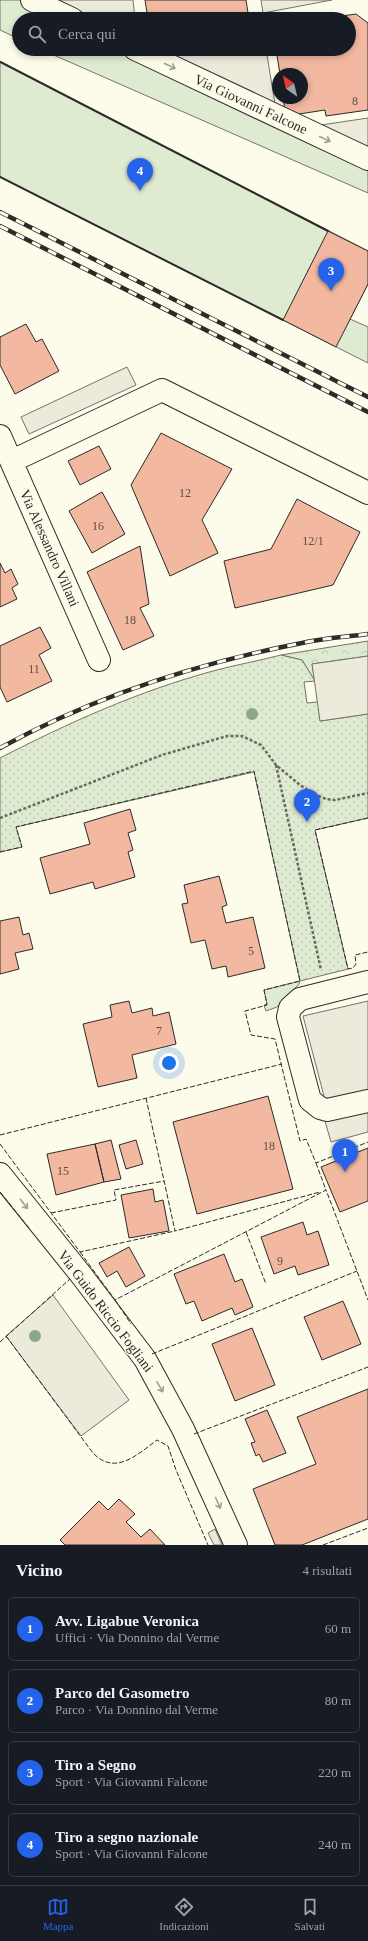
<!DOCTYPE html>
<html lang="it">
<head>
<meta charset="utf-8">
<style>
	:root { --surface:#171b24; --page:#242831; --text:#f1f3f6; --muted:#9ea1a6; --line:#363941; --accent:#2563eb }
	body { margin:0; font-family:Georgia,serif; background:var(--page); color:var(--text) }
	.compass { position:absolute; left:272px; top:68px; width:36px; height:36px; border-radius:50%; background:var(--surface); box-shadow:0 2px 6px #0003; rotate:326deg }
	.you { position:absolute; left:169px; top:1063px; width:14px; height:14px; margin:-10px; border:3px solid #fff; border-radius:50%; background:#1a73e8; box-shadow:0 0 0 6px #1a73e833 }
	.badge { display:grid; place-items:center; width:26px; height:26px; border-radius:50%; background:var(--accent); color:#fff; font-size:13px; font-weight:700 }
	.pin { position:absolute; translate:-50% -33px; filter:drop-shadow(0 1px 2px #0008) }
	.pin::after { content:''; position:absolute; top:21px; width:14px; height:12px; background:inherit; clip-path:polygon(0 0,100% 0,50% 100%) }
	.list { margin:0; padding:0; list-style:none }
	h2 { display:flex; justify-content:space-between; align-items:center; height:52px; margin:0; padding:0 16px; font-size:17px }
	h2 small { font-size:13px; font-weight:400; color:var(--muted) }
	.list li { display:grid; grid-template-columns:26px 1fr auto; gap:12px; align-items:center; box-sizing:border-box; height:64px; margin:0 8px 8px; padding:0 8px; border:1px solid var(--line); border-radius:6px }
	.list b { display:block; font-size:15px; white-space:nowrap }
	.list p { margin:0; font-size:13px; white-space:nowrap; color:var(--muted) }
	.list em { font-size:13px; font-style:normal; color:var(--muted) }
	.icon { flex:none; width:22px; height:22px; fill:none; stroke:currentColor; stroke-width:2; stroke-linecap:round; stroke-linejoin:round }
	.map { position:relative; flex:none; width:368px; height:1545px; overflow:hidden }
	.search { position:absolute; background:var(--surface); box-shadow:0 2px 6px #0003; left:12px; right:12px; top:12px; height:44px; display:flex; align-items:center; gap:10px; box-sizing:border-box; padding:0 14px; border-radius:22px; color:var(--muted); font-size:15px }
	.sheet { height:340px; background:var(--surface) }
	nav { display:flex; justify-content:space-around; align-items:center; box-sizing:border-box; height:56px; border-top:1px solid var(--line); background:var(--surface); font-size:11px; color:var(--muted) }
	nav a { display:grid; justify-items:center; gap:2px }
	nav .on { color:var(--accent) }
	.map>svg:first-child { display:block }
</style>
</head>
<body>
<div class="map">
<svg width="368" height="1545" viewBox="0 0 368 1545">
	<defs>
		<pattern id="forest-crowns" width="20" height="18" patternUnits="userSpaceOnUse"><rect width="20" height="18" fill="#deebd1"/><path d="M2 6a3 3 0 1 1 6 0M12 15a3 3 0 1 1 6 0" fill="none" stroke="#bfcab4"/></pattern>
		<pattern id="park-dots" width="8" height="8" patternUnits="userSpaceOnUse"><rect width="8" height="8" fill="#deebd1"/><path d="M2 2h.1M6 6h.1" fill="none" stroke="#bfcab4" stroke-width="1.8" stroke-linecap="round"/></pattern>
	</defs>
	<rect width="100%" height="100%" fill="#fdfbea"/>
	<path fill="#deebd1" stroke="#74746e" d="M0,0H32L72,19H19V39L0,30Z
		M40,49H135L368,159V193Z
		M0,61L368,251V284L350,319L368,327V363L0,177Z
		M300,981L299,984L277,1007L266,1011L264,1005L267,1004L264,990Z"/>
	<path fill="url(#forest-crowns)" stroke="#74746e" d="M368,641V656L312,664L315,681L302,660L281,655Z"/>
	<path fill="url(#park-dots)" stroke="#74746e" d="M281,655L302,660L315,681L304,682L307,703L318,702L320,721L368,714V818L315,830L348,969L300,981L254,772L16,827L22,847L0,852V758C68,723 139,691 213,671C235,665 258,661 281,655Z"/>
	<path fill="#eceadb" stroke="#74746e" d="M56,0H133L135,19H97Z
		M261,0H332L263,13Z
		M164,49H266L275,104L164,52Z
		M368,118V148L321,125Z
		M127,367L136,385L29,434L21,417Z
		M368,656V714L320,721L312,664Z
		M368,1001V1090L325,1100L303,1016Z
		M368,1111V1132L331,1142L325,1121Z
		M53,1295L129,1400L81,1436L6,1336Z
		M215,1529L222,1545H214L208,1533Z"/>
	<path fill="#f2b8a0" stroke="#2b2b2b" d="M145,0H246L249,19H148Z
		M356,14L368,23V110L326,116L325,110L286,116L283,98H302V74H280L276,49H349V19H320Z
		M328,231L368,251V284L336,347L283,320Z
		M26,324L36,342L42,339L59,371L15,394L0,365V337Z
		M161,433L232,469L202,520L218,553L170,576L131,485Z
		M99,446L111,469L80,485L68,461Z
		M102,492L125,534L92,553L69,511Z
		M297,499L360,532L333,585L235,608L224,561L271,549Z
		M140,546L149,604L140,608L154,636L123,650L87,572Z
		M0,563L5,573L11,569L18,584L12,588L17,599L0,607Z
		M40,627L51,648L39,655L52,681L7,702L0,687V646Z
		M130,809L136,830L128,833L133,850L128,852L135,877L95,889L93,882L50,894L40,858L90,844L84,823Z
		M219,876L227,905L222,907L226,923L253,917L265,968L228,977L226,966L212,969L205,940L191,943L182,904L188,903L184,885Z
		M19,917L23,935L29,933L33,949L15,953L19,969L0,974V921Z
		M129,1001L132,1013L152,1008L153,1016L169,1012L176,1044L132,1055L137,1078L98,1087L83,1024L112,1017L110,1005Z
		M268,1096L293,1189L197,1214L173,1122Z
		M111,1140L121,1179L104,1182L95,1144Z
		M136,1140L143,1164L126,1169L119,1145Z
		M95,1144L104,1182L56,1195L47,1154Z
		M368,1148V1201L340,1212L321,1167Z
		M153,1189L155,1202L163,1200L169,1231L129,1238L121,1195Z
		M303,1222L307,1235L318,1231L329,1265L298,1275L295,1266L274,1274L261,1237Z
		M129,1247L145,1276L126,1287L117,1271L107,1277L99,1263Z
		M224,1254L235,1282L242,1279L253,1307L235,1315L232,1308L202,1321L194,1301L186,1304L174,1274Z
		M343,1301L361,1344L322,1360L304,1317Z
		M252,1328L275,1385L235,1401L212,1344Z
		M368,1389V1519L302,1545H275L253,1489L316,1464L297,1417Z
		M267,1410L286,1453L263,1462L259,1454L256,1456L251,1443L255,1442L245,1419Z
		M119,1499L135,1514L126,1522L141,1537L150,1529L165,1545H65L60,1540L99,1501L108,1510Z"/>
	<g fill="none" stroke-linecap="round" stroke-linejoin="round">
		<defs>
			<path id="street" d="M32,0L72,19
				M135,49L368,159
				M0,436L99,660
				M12,461L162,390L368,493
				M368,982L300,999L290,1008L288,1017L310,1100L320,1108L327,1110L368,1101
				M0,1174L82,1276L145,1359L183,1429L236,1545"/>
		</defs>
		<use href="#street" stroke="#2b2b2b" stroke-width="24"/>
		<path stroke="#6a6964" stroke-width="2.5" stroke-dasharray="3 2" stroke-linecap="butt" d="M276,765L321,970
			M0,818L162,755L227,736H242L261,745L276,765L300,785L314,794L326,799L335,800L368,793"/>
		<use href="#street" stroke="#fdfbea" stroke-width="22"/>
		<defs>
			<path id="rail" d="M0,212L368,397
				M0,226L368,412
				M0,748C93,697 198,663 302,643C324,638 346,637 368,634"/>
		</defs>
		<use href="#rail" stroke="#2b2b2b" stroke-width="4.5"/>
		<use href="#rail" stroke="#fdfbea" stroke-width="3" stroke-dasharray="9" stroke-linecap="butt"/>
		<path stroke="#2b2b2b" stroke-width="1" stroke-dasharray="5 2" stroke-linecap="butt" d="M368,818L315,830L348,969L353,968L356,964L355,955L368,952
			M0,852L22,847L16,827L254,771L300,981L264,990L267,1005L245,1011L251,1035L275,1039L300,1141L306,1139L316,1163L368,1142
			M146,1098L175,1231L320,1192
			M0,1135L282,1064
			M0,1144L80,1252L175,1231
			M316,1163L326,1190
			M0,1192L29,1228
			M51,1213L116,1200L114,1190L164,1181
			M246,1232L266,1284
			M80,1252L115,1300L326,1190L368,1300
			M115,1300L131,1324
			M6,1336L93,1453C115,1476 137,1455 157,1440L168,1446L176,1470L208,1545
			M0,1342L70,1279L69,1278
			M152,1354L357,1271
			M194,1434L368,1367
			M323,1545L368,1528"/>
		<path stroke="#2b2b2b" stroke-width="2" d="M0,62L328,231
			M0,177L283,320"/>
	</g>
	<g fill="#8ea78a">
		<circle cx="252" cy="714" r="6"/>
		<circle cx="35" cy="1336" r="6"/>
	</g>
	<defs><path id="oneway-shaft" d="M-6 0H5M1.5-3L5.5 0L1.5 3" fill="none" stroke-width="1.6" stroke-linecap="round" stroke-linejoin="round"/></defs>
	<g stroke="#9e9d94">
		<use href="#oneway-shaft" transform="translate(170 66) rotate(25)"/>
		<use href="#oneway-shaft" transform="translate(325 139) rotate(25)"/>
		<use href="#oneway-shaft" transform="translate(24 1204) rotate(52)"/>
		<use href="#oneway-shaft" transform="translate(160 1387) rotate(60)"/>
		<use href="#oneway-shaft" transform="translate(218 1503) rotate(66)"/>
	</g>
	<g text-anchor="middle" stroke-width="3" stroke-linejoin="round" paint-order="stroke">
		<g font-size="12" fill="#5d4e48">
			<text x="355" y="105">8</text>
			<text x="185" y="497">12</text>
			<text x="98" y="530">16</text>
			<text x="313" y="545">12/1</text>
			<text x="130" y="624">18</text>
			<text x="34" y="673">11</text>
			<text x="251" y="955">5</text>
			<text x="159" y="1035">7</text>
			<text x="269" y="1150">18</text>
			<text x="63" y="1175">15</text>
			<text x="280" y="1265">9</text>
		</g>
		<g font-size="14" fill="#2b2b2b" stroke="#fdfbea">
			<text transform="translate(251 104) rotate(25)" y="5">Via Giovanni Falcone</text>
			<text transform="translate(50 548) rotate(66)" y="5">Via Alessandro Villani</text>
			<text transform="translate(106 1311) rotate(53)" y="5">Via Guido Riccio Fogliani</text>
		</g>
	</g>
</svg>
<svg class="compass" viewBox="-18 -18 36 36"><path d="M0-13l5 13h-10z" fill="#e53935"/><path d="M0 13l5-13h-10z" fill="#9ea1a6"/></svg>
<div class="you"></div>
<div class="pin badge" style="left:345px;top:1172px">1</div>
<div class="pin badge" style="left:307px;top:822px">2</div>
<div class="pin badge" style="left:331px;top:291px">3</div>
<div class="pin badge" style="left:140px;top:191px">4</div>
<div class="search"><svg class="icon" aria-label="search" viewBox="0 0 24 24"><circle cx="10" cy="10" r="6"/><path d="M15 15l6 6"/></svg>Cerca qui</div>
</div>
<section class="sheet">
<h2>Vicino<small>4 risultati</small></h2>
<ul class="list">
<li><span class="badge">1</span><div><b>Avv. Ligabue Veronica</b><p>Uffici · Via Donnino dal Verme</p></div><em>60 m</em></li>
<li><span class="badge">2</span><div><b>Parco del Gasometro</b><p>Parco · Via Donnino dal Verme</p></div><em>80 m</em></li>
<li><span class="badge">3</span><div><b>Tiro a Segno</b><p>Sport · Via Giovanni Falcone</p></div><em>220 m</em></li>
<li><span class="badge">4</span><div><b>Tiro a segno nazionale</b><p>Sport · Via Giovanni Falcone</p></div><em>240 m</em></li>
</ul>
</section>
<nav>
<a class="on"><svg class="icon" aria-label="map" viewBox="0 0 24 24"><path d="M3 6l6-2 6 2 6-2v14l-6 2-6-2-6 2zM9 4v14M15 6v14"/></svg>Mappa</a>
<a><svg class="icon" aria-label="directions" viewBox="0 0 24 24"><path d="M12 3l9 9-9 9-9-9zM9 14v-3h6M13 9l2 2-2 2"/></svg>Indicazioni</a>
<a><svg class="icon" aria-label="saved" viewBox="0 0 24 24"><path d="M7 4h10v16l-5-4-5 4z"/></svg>Salvati</a>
</nav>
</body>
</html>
